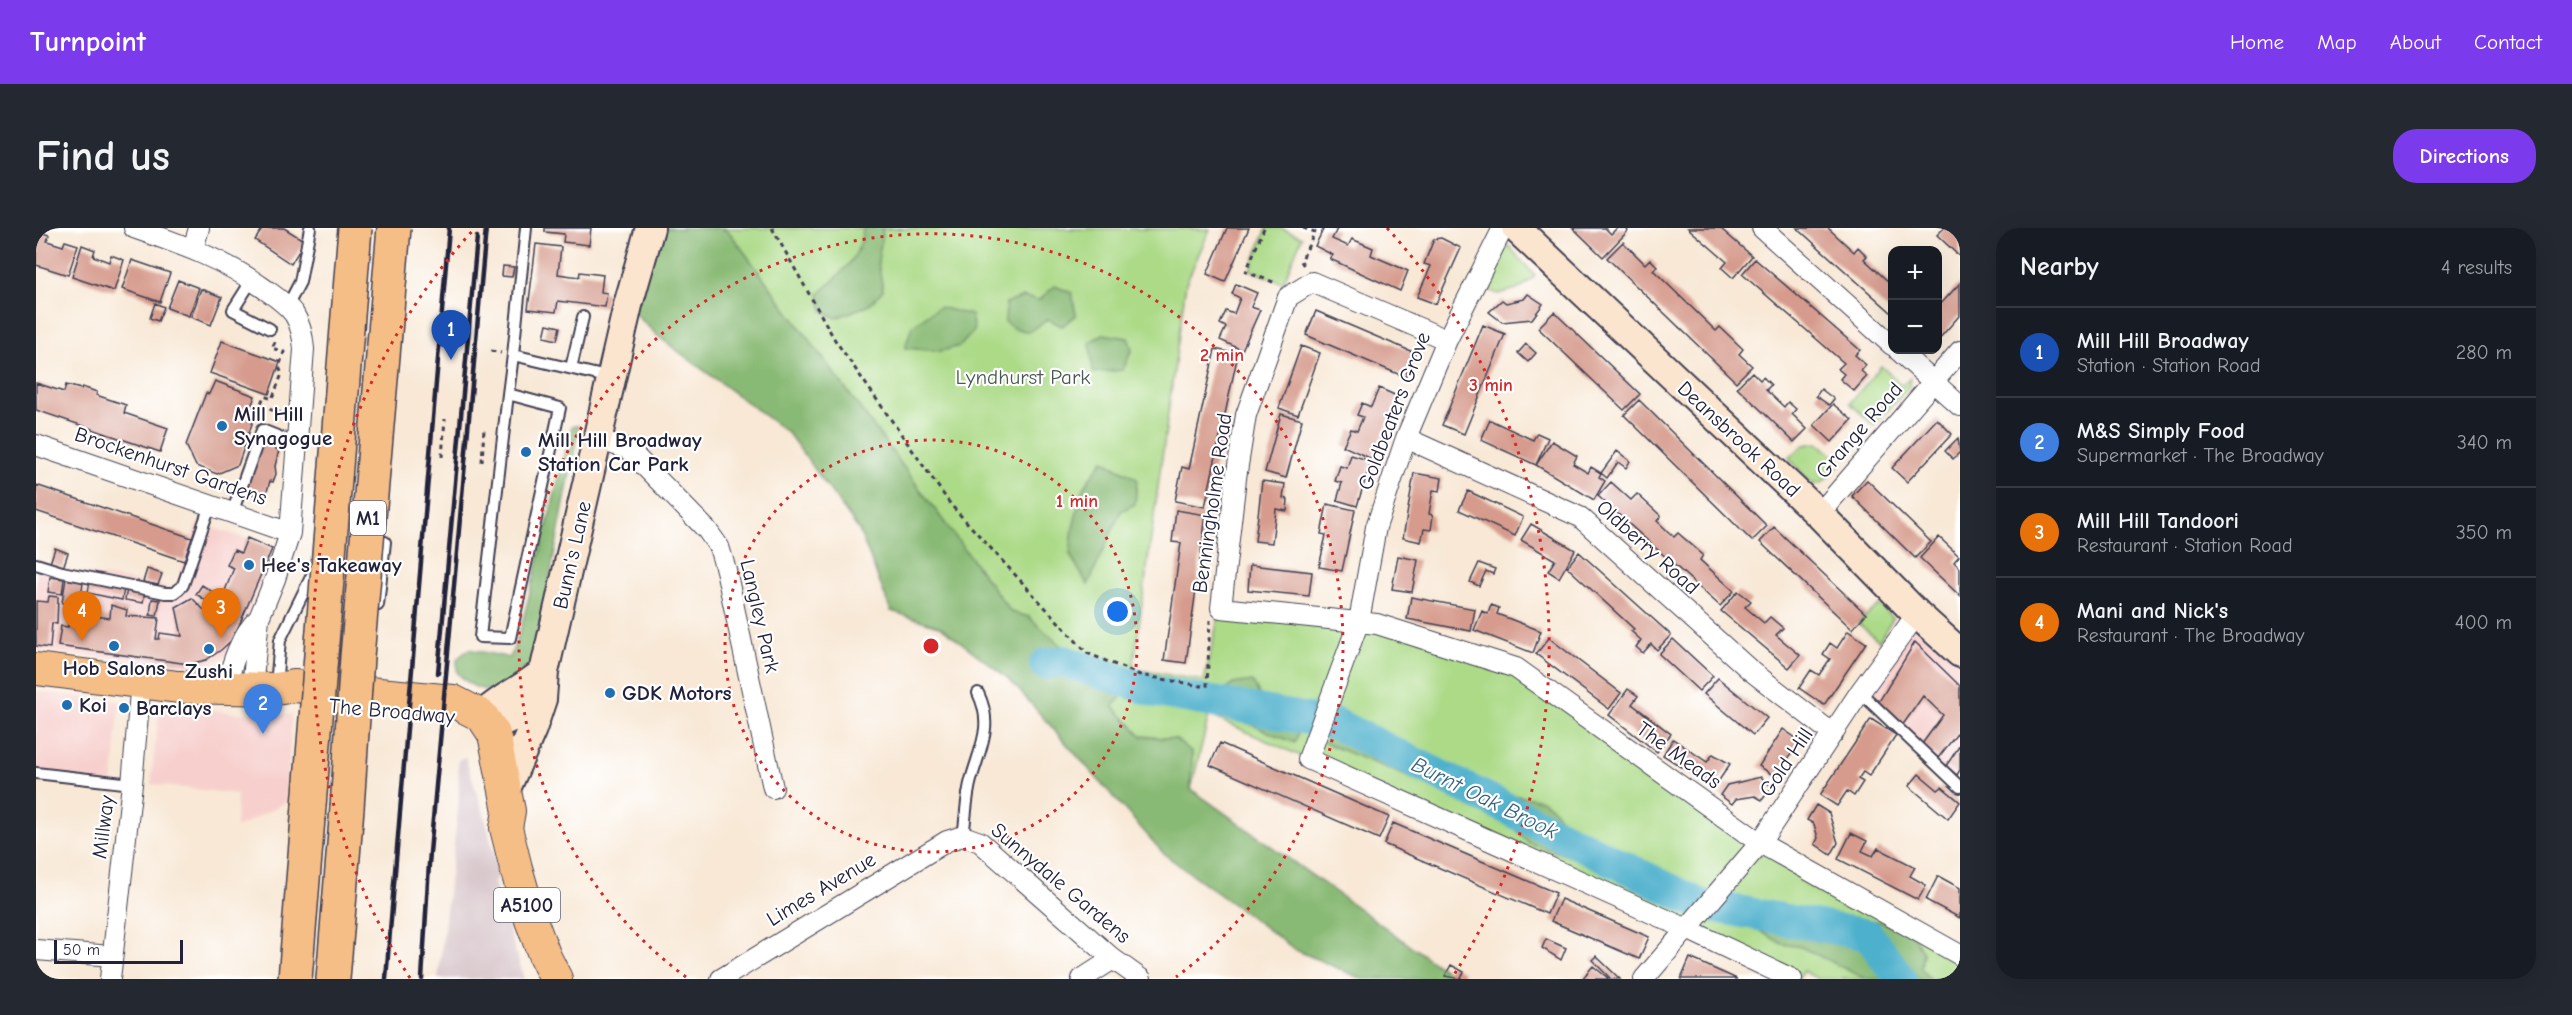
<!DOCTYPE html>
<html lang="en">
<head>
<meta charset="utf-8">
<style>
	:root { --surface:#171b24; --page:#242831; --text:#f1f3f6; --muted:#9ea1a6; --line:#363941; --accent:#7c3aed }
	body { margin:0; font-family:"Comic Neue",sans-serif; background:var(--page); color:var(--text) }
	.controls { position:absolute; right:18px; top:18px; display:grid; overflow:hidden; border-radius:12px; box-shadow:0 6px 24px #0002 }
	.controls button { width:54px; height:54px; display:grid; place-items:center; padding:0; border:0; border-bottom:2px solid var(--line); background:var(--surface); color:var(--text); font:30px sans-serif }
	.scale { position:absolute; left:18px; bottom:15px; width:129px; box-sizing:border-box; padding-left:6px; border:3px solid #22223b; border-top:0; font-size:16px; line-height:21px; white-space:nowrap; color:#22223b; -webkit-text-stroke:4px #fff; paint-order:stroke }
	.you { position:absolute; left:1082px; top:384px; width:21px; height:21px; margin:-15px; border:4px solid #fff; border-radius:50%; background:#1a73e8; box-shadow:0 0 0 9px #1a73e833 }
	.badge { display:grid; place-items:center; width:39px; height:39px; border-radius:50%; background:var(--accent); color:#fff; font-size:20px; font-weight:700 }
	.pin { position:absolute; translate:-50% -50px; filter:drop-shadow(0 2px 3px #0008) }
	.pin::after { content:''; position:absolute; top:32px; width:21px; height:18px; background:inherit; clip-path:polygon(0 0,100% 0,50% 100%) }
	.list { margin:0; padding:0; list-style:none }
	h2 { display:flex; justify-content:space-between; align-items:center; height:78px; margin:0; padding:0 24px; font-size:26px }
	h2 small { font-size:20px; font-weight:400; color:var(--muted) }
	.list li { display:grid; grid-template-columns:39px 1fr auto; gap:18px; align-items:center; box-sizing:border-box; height:90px; padding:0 24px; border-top:2px solid var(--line) }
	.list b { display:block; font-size:22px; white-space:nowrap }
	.list p { margin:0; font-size:20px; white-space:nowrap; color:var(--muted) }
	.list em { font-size:20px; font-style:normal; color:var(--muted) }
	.map { position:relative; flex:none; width:1924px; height:751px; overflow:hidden; border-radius:24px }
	header { display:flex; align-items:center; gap:36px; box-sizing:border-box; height:84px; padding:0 30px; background:var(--accent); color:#fff }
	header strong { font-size:28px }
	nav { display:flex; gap:33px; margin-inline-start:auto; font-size:21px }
	.intro { display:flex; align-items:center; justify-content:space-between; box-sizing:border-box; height:144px; padding:0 36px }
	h1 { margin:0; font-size:42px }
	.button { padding:15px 27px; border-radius:24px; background:var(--accent); color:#fff; font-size:21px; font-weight:700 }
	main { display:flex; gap:36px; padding:0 36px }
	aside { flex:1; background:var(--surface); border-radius:24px; box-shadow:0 6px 24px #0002 }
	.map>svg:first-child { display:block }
</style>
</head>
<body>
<header>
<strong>Turnpoint</strong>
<nav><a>Home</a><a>Map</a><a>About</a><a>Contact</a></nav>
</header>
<div class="intro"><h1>Find us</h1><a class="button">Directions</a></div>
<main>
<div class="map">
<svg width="1924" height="751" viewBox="0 0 1924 751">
	<rect width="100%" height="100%" fill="#fff"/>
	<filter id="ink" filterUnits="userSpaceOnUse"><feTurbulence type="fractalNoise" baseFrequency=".0167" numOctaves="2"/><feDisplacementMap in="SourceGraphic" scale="12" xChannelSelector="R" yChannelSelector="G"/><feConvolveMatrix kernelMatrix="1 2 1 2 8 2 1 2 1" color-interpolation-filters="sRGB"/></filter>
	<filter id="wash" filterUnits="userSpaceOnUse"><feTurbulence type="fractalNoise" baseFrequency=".008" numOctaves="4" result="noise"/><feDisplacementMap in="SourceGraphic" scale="24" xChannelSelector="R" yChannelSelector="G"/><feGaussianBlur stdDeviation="1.35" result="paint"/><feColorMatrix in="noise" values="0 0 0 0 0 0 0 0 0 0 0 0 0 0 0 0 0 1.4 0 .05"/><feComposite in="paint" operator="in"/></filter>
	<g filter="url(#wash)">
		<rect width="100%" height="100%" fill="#f8e8d5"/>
		<path fill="#f7d0cd" d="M161,295L238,319L200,413L189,428L172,438L157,440L0,422V332L27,341L133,359L140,357Z
			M1881,386L1924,425V559L1824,464Z
			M0,463L84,473L76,559L0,550Z
			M124,473L195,485L256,486L250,574L200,600L201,566L115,556Z"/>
		<path fill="#d2bec3" d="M429,529L448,586L463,645L458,655L488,751H402L423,573L422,532Z"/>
		<path fill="#acda87" stroke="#677e61" stroke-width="1.5" d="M685,0L1174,1L1150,55L1097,441L1168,453L1185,378L1323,393L1480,440L1724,615L1924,727V751H1782L1767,743L1762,751L1173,487L1155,561L976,386L694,5Z
			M1231,0H1244L1266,9L1247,55L1214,42Z
			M1472,17L1499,48L1485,60L1462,66L1451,61L1466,19Z
			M1845,138L1866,157L1874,150L1873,159L1838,198L1814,175Z
			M1782,215L1806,235L1785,256H1776L1753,230L1768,217Z
			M1843,377L1857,390L1843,413L1822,395Z"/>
		<path fill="#89ba74" stroke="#566e58" stroke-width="1.5" d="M614,0H685L694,5L975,384L993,389L1024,417L1068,440L1139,463L1185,466L1197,456L1216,453L1228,475L1268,485L1259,515L1202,491L1090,463L1077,478L1106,508L1139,511L1156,524L1155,561L1421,751H1326L1260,722L1128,626L974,452L905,399L855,383L823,302L752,205L623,109L595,82Z
			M827,0H847L842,34L847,62L833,77L800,90L787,83L783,66C802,48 827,28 827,0Z
			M1019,58L1036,65L1040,87L1026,98L1012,91L993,104L977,100L969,94L970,75L987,69L1003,72Z
			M903,79L935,87L938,103L924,118L905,123L869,120L876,98Z
			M1067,106L1092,110L1096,121L1087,142L1057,145L1054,114Z
			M536,198H543L498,431C477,460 448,476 421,444V431L433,421L474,430L485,400Z
			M1067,232L1101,251L1099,276L1085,283L1052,357L1034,327L1037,300L1047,260Z
			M1297,487L1465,565L1506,572L1519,582L1529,599L1660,665L1654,681L1538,630L1493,615L1465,587L1289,515Z
			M1693,667L1851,695L1876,706L1887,724L1885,741L1894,751H1830L1765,719L1746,716L1714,697L1685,692Z"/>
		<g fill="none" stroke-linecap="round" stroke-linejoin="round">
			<path stroke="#4db0cc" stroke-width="32" d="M1009,436L1028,433L1121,464L1300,496L1664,676L1832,707L1865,751"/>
		</g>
		<g id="blocks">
			<path fill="#d69b8d" d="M227,0H248L269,13L255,36L219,12Z
				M509,0H555L553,17L527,14L528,6L509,4Z
				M1191,0H1213L1189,54L1171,46Z
				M1288,0L1301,1L1296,11L1312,18L1316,11L1337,20L1335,27L1372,43L1364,63L1294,31L1297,27L1279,18Z
				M1537,0H1569L1575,6L1581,0H1589L1592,3L1567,29Z
				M1652,0H1684L1716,28L1697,50L1686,40L1691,34Z
				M1761,0H1792L1818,24L1822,19L1831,28L1828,31L1856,57V85Z
				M1908,0H1924V29L1901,7Z
				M0,3L13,7L11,13L27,18L29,13L42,17L32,47L0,37Z
				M1405,10L1425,20L1400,76L1381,69L1395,38L1388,36L1398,11Z
				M1587,14L1609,36L1614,31L1621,38L1617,42L1680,103L1684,99L1707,121L1703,126L1716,138L1700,154L1571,30Z
				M500,16L525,19L522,46L543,49L544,44L567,47L565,64L571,65L569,79L522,73L520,84L492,81Z
				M46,17L59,22L57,28L73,34L75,27L88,32L78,63L36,49Z
				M1719,31L1824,122L1819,127L1830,137L1825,143L1831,148L1818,163L1804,151L1808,146L1802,141L1808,135L1706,46Z
				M96,32L134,45L124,74L86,61Z
				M467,38L478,39L476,49L466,48Z
				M142,52L163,60L153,88L131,80Z
				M1924,55V87L1902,112V79Z
				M1200,56L1221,65L1215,79L1224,82L1206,122L1184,112L1190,99L1184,96L1190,83L1198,86L1204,70L1196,66Z
				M165,61L186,69L175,97L155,89Z
				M1492,66L1507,76L1496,91L1466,94L1453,84L1466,72L1470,75L1488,71Z
				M119,75L128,79L122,93L114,90Z
				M1280,83L1379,125L1369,149L1270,107Z
				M1518,84L1604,166L1588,182L1502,100Z
				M511,96L524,99L521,112L508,109Z
				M1447,97L1469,106L1428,206L1406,197Z
				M186,113L244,134L233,166L174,145Z
				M1490,116L1500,125L1492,134L1482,125Z
				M1265,118L1284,125L1262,187L1243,180Z
				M1179,121L1202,126L1169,279L1139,273L1146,239L1153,241Z
				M1716,144L1724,152L1727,149L1735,157L1730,162L1748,179L1752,174L1760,181L1756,186L1771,201L1758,214L1701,159Z
				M179,153L219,168L214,182L220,184L202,237L181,246L160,238L150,217L170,165L173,166Z
				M0,155L28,164L30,157L45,161L46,159L61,164L60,167L90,177L88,185L132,200L124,224L0,182Z
				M1343,160L1363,169L1336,231L1307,218L1315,201L1321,203L1327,189L1321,187L1326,175L1335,179Z
				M1785,161L1798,171L1793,177L1780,168Z
				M1603,172L1731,298L1716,313L1588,187Z
				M1797,176L1816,192L1796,214L1778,197Z
				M1245,186L1266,192L1250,250L1229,244Z
				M1901,191L1916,206L1871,254L1856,240Z
				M1454,192L1497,212L1501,205L1512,210L1500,237L1445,212Z
				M1922,210L1924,224L1917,231L1909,223Z
				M1516,213L1541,228L1537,236L1552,245L1555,239L1565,245L1563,249L1569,253L1558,272L1500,237Z
				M223,216L243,222L239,238L240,246L237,254L234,253L229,270L209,264Z
				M1581,223L1594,233L1590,240L1582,234L1571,250L1565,245Z
				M1315,227L1335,233L1321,278L1301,272L1306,255L1299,253L1304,238L1311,240Z
				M1378,245L1406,250L1404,263L1397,262L1393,286L1397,287L1395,302L1388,301L1385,314L1367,310Z
				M1831,252L1895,314L1879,330L1816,268Z
				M1226,253L1249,256L1247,270L1252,271L1251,283L1240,281L1236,315L1219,313Z
				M1575,254L1595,272L1601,266L1625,288L1621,293L1638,309L1642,305L1667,327L1664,332L1698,363L1684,378L1562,268Z
				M0,257L156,310L148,333L0,283Z
				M1432,263L1487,289L1479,308L1423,282Z
				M1291,276L1319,282L1306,343L1283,339L1290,307L1285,306Z
				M1140,282L1170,287L1150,435L1128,432L1145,315L1136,314Z
				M1495,296L1539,322L1523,350L1512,343L1519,332L1485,312Z
				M1738,299L1830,386L1816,401L1724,314Z
				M1903,309L1923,328L1918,334L1924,340V368L1884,330Z
				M211,310L236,321L197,411L185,422L170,432L153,436L22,418L25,398L32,399L34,385L74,390L75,377L91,382L90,388L123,390L120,411H123L124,405L146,408L140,379L156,370L170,384L174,375L160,366L166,357L186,370L198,340L191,337L198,322L205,325Z
				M19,320L32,325L27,340L14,335Z
				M1543,324L1635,407L1621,422L1615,416L1607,425L1600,419L1605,412L1595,403L1598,401L1531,339Z
				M1362,328L1382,332L1376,364L1356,361Z
				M1443,335L1459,341L1457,346L1450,343L1443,358L1434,354Z
				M1214,337L1276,344L1273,368L1212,362Z
				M111,341L126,346L122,357L107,354Z
				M14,349L28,351L26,366L12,364Z
				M30,351L47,354L44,378L26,375Z
				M54,353L88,360L86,372L52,365Z
				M91,360L109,363L107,375L89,372Z
				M1702,363L1715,373L1709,379L1728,395L1734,389L1747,400L1740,407L1764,427L1753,440L1685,383Z
				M13,368L22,369L21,396L16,395L14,420L0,418V373L12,374Z
				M1375,369L1439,381L1435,403L1371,391Z
				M116,371L124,372L121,388L114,387Z
				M1455,377L1463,380L1461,386L1505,403L1497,425L1438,402L1446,383L1452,386Z
				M1812,403L1830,415L1788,477L1763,460L1775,442L1783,447L1794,431L1787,426L1794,415L1801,420Z
				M1513,410L1585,465L1573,481L1500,426Z
				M1637,411L1677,448L1663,463L1623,426Z
				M1879,414L1924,458V502L1902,530L1886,516L1907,487L1887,468L1866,498L1842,475Z
				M1682,450L1731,490L1717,507L1668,466Z
				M1592,461L1602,468L1596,476L1635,506L1621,524L1573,487Z
				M1835,491L1860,507L1833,548L1827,544L1822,551L1827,554L1818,568L1811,563L1801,578L1784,567Z
				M1747,501L1764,513L1740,549L1723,538Z
				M1637,511L1671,534L1677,526L1694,536L1678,560L1627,527Z
				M1184,515L1353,589L1343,611L1174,537Z
				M1924,517V542L1921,547L1910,538Z
				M1883,546L1902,562L1906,559L1924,574L1912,591L1873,558Z
				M1725,549L1736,559L1726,572L1719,568L1700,571L1696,576L1684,567L1691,557Z
				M1780,577L1793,585L1802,615L1795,627L1779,616L1782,610L1778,596L1771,592Z
				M1357,595L1520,665L1511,686L1348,616Z
				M1815,605L1831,613L1826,623L1837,628L1842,620L1879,639L1874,648L1890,657L1882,672L1802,631Z
				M1902,648L1924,660V690L1890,672Z
				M1525,671L1613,709L1603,731L1515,693Z
				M1510,711L1530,720L1525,732L1506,720Z
				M1560,728L1584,751H1575L1556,732Z
				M1654,730L1701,751H1645Z
				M1415,737L1428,744L1424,751L1409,748Z
				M1557,738L1573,751H1546Z"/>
		</g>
	</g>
	<g filter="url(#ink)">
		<use href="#blocks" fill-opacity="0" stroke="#424052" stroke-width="1.5"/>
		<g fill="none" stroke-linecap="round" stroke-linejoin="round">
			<defs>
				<path id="lane" d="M490,0L477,127L575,150
					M216,52L197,82L234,101
					M251,79L264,54L274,0
					M535,140L547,89
					M472,166L524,180L474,410L444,409L472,166L477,127
					M196,285L226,202L261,216
					M0,336L26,344L129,365H139L147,357L174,277
					M342,377L349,314
					M240,458L244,412L279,341
					M1824,464L1924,559
					M0,545L96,556
					M927,608C930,590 930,569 935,552C944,519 958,498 942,465"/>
				<path id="street" d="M98,0C144,16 187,31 226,59C237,67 250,75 258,86C265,97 267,108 268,121L254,305L239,351L223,390L216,461
					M1467,0L1411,112L1370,210L1340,299L1323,393L1272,531L1649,700L1756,751
					M1726,0L1856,117
					M157,21L163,0
					M1411,112L1276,54L1252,69L1210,187L1200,250L1185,380L1341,396L1480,440L1724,615L1924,727
					M1862,122L1924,178
					M1370,210L1544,289L1714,442L1797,506
					M561,211L592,221L671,302L683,319L690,342L737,560
					M0,217L254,305
					M1783,286L1924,123
					M190,460C196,435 204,408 223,390
					M0,722L76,728
					M74,751L96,556L105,453
					M685,751L911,613L927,608L944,614L1077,731L1105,751
					M1046,751L1077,731
					M1608,751L1724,615L1824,464L1881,386"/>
				<path id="secondary" d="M1480,0L1783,286L1881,386L1924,425
					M508,444C488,461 464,470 446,488L465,494L481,487L506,471L508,444L592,77L614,0
					M469,563L496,501L506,471"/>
				<path id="primary" d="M0,441L142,459L240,461L258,458L417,473L446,488L458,506L473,583L470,600L480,640L495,692L509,729L520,751"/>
				<path id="highway" d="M259,751L273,578
					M297,751L311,580"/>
			</defs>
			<use href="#lane" stroke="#424052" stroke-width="14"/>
			<use href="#street" stroke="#424052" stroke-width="22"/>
			<use href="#secondary" stroke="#424052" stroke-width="32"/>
			<use href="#primary" stroke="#424052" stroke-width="34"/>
			<use href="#highway" stroke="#424052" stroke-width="36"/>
			<path stroke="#424052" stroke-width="3" stroke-dasharray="4.5 4.5" stroke-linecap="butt" d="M736,0L799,112L915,277L1051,425L1104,447L1171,459L1174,392
				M1228,0L1210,44L1240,55
				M1267,0L1279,4L1265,33L1268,38
				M239,114L236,120L248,124L243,139L246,146L236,171L228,168L224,178L245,185
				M455,123L465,125
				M406,229L409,191
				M446,234L448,201"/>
			<use href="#lane" stroke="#fff" stroke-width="10"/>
			<use href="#street" stroke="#fff" stroke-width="20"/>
			<use href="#secondary" stroke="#fbe5cf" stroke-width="28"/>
			<use href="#primary" stroke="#f6be87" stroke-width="32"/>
			<use href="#highway" stroke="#f6be87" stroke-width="33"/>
			<path stroke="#22223b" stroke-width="4.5" d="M402,445L441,9
				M350,751L413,0
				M386,751L393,636L450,0"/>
			<defs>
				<path id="highway-bridge" d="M273,578L319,0
					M311,580L321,429L358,0"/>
			</defs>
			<use href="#highway-bridge" stroke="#424052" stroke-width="36" stroke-linecap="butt"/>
			<use href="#highway-bridge" stroke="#f6be87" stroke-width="33"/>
		</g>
	</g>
	<g fill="none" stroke="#d62828" stroke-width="3" stroke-dasharray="3 6">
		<circle cx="895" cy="418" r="206"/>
		<path d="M650 749A412 412 0 1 1 1140 749"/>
		<path d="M374 750A618 618 0 0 1 439 0M1351 0A618 618 0 0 1 1416 750"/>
	</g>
	<g fill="#1f6fb2" stroke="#fff" stroke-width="2">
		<circle cx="186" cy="198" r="6"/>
		<circle cx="490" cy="224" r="6"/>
		<circle cx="213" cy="337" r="6"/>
		<circle cx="78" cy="418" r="6"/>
		<circle cx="173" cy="421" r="6"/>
		<circle cx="574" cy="465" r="6"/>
		<circle cx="31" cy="477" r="6"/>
		<circle cx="88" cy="480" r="6"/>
	</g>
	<g text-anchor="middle" stroke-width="4.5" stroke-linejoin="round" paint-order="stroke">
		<g fill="#fff" stroke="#646476" stroke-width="1.5">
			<rect x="314" y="273" width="36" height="34" rx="4.5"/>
			<rect x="458" y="660" width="66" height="34" rx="4.5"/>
		</g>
		<g font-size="20" font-weight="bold" fill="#22223b">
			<text x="332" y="297">M1</text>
			<text x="491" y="684">A5100</text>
		</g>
		<g font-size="21" fill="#4b5952" stroke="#fff">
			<text x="987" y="156">Lyndhurst Park</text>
		</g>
		<g font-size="21" fill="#22223b" stroke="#fff">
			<text transform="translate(1358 183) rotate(-69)" y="7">Goldbeaters Grove</text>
			<text transform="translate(1823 202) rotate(-49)" y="7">Grange Road</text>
			<text transform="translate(1703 211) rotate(43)" y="7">Deansbrook Road</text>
			<text transform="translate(135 238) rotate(19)" y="7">Brockenhurst Gardens</text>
			<text transform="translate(1176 275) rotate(-82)" y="7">Benningholme Road</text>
			<text transform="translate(1612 319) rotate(42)" y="7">Oldberry Road</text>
			<text transform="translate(536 327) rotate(-77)" y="7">Bunn's Lane</text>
			<text transform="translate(724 388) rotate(77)" y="7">Langley Park</text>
			<text transform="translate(356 483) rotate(5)" y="7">The Broadway</text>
			<text transform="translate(1643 527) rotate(36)" y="7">The Meads</text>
			<text transform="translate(1750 534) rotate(-56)" y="7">Gold Hill</text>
			<text transform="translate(67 599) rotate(-83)" y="7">Millway</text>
			<text transform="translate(1025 655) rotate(40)" y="7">Sunnydale Gardens</text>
			<text transform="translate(785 661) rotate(-31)" y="7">Limes Avenue</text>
		</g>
		<g font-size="21" font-weight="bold" fill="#22223b" stroke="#fff" text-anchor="start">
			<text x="198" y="193">Mill Hill<tspan x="198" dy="24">Synagogue</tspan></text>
			<text x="502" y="219">Mill Hill Broadway<tspan x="502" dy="24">Station Car Park</tspan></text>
			<text x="225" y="344">Hee's Takeaway</text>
			<text x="78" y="447" text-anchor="middle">Hob Salons</text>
			<text x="173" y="450" text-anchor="middle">Zushi</text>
			<text x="586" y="472">GDK Motors</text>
			<text x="43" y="484">Koi</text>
			<text x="100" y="487">Barclays</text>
		</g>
		<g font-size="22" font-style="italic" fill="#35627c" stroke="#fff">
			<text transform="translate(1449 569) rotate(26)" y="8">Burnt Oak Brook</text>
		</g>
	</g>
	<circle cx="895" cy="418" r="9" fill="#d62828" stroke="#fff" stroke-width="3"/>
	<g font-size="18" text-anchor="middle" font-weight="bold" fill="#d62828" stroke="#fff" stroke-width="4.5" stroke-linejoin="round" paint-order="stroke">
		<text x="1186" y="133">2 min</text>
		<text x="1455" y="163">3 min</text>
		<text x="1041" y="279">1 min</text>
	</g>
</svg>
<div class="controls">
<button>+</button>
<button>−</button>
</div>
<div class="scale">50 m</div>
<div class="you"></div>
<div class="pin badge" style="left:415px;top:132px;background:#1a4fb4">1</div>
<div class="pin badge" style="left:227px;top:506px;background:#3f7fe0">2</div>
<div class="pin badge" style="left:185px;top:410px;background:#e8710a">3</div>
<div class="pin badge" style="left:46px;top:413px;background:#e8710a">4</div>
</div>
<aside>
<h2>Nearby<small>4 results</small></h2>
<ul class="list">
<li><span class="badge" style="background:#1a4fb4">1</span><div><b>Mill Hill Broadway</b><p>Station · Station Road</p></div><em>280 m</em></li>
<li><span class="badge" style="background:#3f7fe0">2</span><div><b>M&amp;S Simply Food</b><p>Supermarket · The Broadway</p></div><em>340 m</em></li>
<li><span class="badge" style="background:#e8710a">3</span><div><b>Mill Hill Tandoori</b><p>Restaurant · Station Road</p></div><em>350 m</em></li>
<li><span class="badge" style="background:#e8710a">4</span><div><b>Mani and Nick's</b><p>Restaurant · The Broadway</p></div><em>400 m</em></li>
</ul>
</aside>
</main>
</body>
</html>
